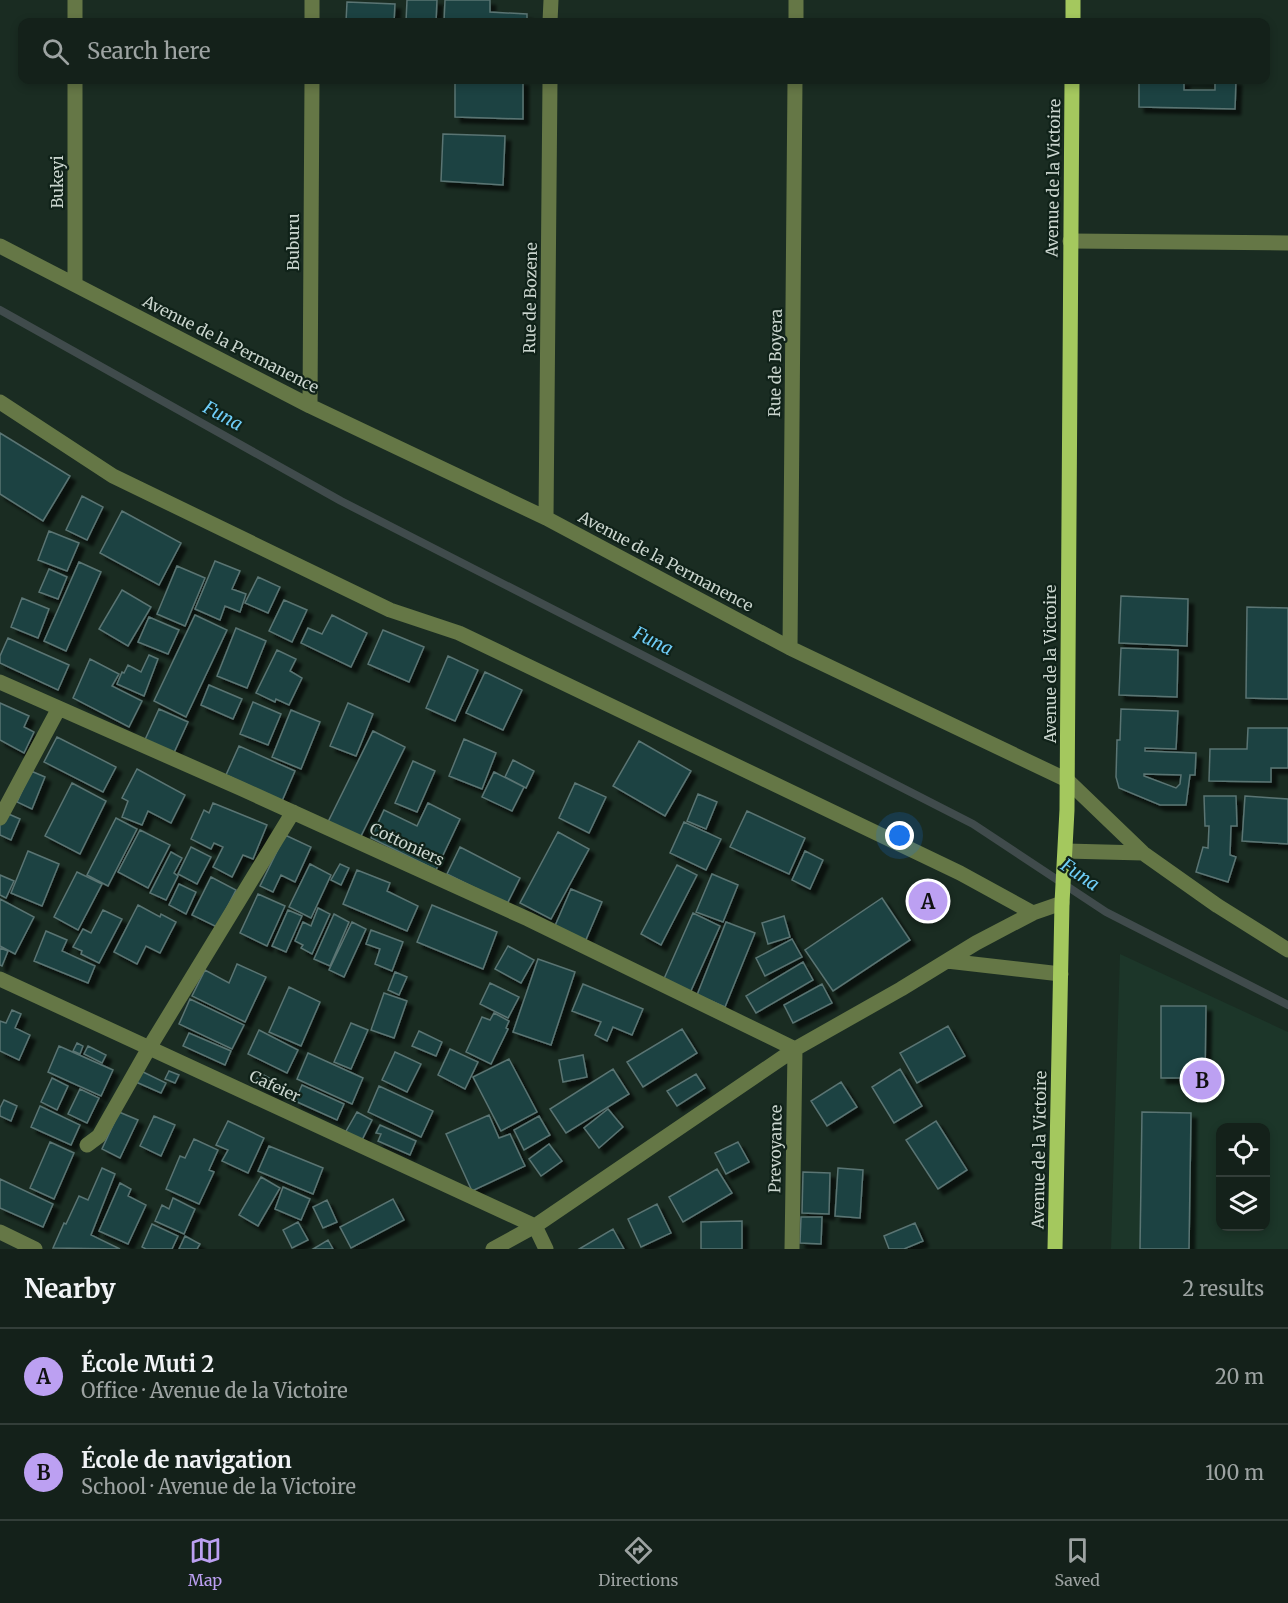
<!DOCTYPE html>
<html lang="en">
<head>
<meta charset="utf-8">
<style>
	:root { --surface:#14211a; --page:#1d2923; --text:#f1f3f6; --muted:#9da3a2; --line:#333e39; --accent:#bca0f2 }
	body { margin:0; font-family:Merriweather,serif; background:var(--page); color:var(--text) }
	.controls { position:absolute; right:18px; bottom:18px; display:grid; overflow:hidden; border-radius:12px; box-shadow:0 3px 9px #0003 }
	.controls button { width:54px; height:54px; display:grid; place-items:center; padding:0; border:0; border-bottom:2px solid var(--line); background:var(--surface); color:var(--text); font:30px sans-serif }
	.you { position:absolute; left:900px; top:836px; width:21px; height:21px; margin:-15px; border:4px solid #fff; border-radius:50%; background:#1a73e8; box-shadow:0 0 0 9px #1a73e833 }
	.badge { display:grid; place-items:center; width:39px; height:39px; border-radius:50%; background:var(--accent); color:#111; font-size:20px; font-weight:700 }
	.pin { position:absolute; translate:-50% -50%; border:3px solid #fff; box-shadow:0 2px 6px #0006 }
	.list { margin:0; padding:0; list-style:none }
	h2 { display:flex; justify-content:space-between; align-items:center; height:78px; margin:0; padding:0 24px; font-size:26px }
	h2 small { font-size:20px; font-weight:400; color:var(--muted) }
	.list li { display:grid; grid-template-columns:39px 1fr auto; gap:18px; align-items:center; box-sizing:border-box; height:96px; padding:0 24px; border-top:2px solid var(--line) }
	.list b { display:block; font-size:22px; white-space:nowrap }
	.list p { margin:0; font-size:20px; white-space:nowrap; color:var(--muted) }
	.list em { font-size:20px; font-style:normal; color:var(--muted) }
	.icon { flex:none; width:33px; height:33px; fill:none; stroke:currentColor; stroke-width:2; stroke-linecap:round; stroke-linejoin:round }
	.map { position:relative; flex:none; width:1288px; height:1249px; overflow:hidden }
	.search { position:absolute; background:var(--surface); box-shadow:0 3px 9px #0003; left:18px; right:18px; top:18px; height:66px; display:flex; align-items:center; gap:15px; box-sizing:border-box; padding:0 21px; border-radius:12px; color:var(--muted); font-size:22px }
	.sheet { height:270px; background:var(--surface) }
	nav { display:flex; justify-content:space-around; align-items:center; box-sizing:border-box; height:84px; border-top:2px solid var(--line); background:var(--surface); font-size:16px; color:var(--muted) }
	nav a { display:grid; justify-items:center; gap:3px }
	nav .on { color:var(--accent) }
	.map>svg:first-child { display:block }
</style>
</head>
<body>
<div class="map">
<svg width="1288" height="1249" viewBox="0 0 1288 1249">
	<defs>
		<filter id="shadow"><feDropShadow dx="5.5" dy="5.5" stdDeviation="1.5" flood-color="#0009"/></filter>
	</defs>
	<rect width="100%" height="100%" fill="#1a2c22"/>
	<path fill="#1c3629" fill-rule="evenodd" d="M1120,954L1288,1032V1249H1111ZM1220,1128H1266V1226H1220Z"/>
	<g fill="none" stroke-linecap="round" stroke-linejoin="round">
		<path stroke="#404b4c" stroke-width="8" d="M0,310L341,501L973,824L1106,912L1288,1005"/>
	</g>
	<path fill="#1d4242" stroke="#5a7473" stroke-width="1.5" fill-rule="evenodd" filter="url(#shadow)" d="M407,0H437L436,22H406Z
		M445,0H490V12L527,14V22H444Z
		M347,2L395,4L394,22H346Z
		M455,80H523V119L455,117Z
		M1139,80H1236L1235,109L1139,107ZM1184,80L1215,81V90H1184Z
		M443,134L505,136L503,185L441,181Z
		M0,433L70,476L43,521L0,494Z
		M82,496L103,507L87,540L66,530Z
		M122,511L181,543L159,585L100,553Z
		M49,531L79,543L67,571L38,560Z
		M215,561L240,571L232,589L246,594L240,612L225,606L220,620L195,609Z
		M79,562L101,572L66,651L44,641Z
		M177,566L205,578L185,626L157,614Z
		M49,569L67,577L58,599L39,592Z
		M258,577L280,587L268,613L245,603Z
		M122,590L151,607L128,646L99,629Z
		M1121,596L1188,599L1187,646L1119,643Z
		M22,598L49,609L38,638L11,627Z
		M284,600L307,610L292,642L269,631Z
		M1247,607L1288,608V699L1246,698Z
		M195,615L227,630L186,717L154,701Z
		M332,615L367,633L351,667L301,643L308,628L322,634Z
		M149,617L179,630L168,654L138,642Z
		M236,628L266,641L247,688L217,676Z
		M383,630L424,647L409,682L368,664Z
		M8,638L69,665L58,690L0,663V656Z
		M1121,648L1178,650L1177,697L1119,695Z
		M277,650L296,659L290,671L302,678L289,705L276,699L275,702L256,693Z
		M149,655L158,659L144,696L117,684L122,672L124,673L128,665L141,672Z
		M448,656L478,670L455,721L426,708Z
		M90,659L119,674L112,686L142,701L129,727L73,698Z
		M485,672L522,690L503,730L466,713Z
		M209,685L242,699L233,719L201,705Z
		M253,702L281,714L268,745L240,734Z
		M0,703L29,716L24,727L34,732L24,753L0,740Z
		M348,703L373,714L356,756L330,746Z
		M159,709L188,722L172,757L143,744Z
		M1121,709L1178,711L1176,749L1145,748V751L1196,753L1195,775H1190L1186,805H1160L1119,788L1116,777L1117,740H1120ZM1144,774L1181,775L1180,784L1176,788L1144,776Z
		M291,710L320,722L301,769L272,757Z
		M1248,728H1288V768H1271V782L1209,781L1210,749H1247Z
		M373,731L405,747L360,838L328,822Z
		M57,737L116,767L103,792L44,762Z
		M464,739L496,753L482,789L449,776Z
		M639,741L691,771L665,816L613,786Z
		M239,746L295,771L282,801L226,775Z
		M513,760L534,771L526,788L505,777Z
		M413,761L435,771L417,812L395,803Z
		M137,769L185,795L171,823L148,811L142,825L122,817L128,801L122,798Z
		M31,771L45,777L32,809L17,802Z
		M494,772L524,787L512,811L482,797Z
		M72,783L106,801L80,854L45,836Z
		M575,783L606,797L589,833L559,818Z
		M698,794L717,802L706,829L687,821Z
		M1204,796H1236L1237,826H1231L1230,855L1236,857L1228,882L1196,872L1203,847L1208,848L1209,826H1205Z
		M1245,796L1288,799V844L1242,841Z
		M213,803L267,825L253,859L243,855L232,877L213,867L223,847L214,843L211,849L191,839L204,810L209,813Z
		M428,803L460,819L436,870L371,838L384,810L417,826Z
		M747,811L805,838L789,874L730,847Z
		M4,812L20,819L11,840L0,835V822Z
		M116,818L137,829L108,886L87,875Z
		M684,822L721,839L706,870L670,853Z
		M140,830L170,845L148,888L118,872Z
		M558,832L589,849L551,919L520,903Z
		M285,835L311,847L295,882L281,875L273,892L260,886Z
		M191,847L211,857L197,884L178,874Z
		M460,847L520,878L507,904L447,874Z
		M28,851L59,864L42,906L11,893Z
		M805,851L823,860L810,889L792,880Z
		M171,852L182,858L174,873L178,876L166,900L150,893Z
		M310,864L331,875L311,918L289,907Z
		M340,864L349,868L341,885L331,880Z
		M677,865L697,875L661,945L641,934Z
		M357,870L390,883L387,891L418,906L407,931L343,904Z
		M77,872L102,884L78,930L54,917Z
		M712,874L738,885L723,922L696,912Z
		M0,875L14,881L6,898L0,895Z
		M211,877L236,890L217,927L192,915Z
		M179,884L196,892L186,914L169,905Z
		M571,889L602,902L585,942L554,928Z
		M258,894L285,906L267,946L240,933Z
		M882,898L910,940L833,991L805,950Z
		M0,899L34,917L15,954L0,946Z
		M138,905L160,917L161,914L176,922L160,953L146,946L137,964L114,952Z
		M432,905L497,932L483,969L417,942Z
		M318,908L330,914L312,954L301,948L303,945L295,941L303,922L311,926Z
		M103,910L122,919L99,963L81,954L82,951L73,947L83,929L91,933Z
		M288,910L302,916L286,952L272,946Z
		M693,913L720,926L690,993L663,981Z
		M334,914L349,922L330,966L314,959Z
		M784,916L790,937L768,944L762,923Z
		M352,922L366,929L344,977L329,970Z
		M726,922L755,933L725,1007L697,995Z
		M371,930L403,942L392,971L375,964L380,949L366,944Z
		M46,931L67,940L62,951L95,966L88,983L34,961Z
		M792,939L802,957L765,976L756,958Z
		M508,946L534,960L521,983L495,969Z
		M0,948L8,951L2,966L0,965Z
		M538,959L575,972L551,1045L513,1032Z
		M803,962L813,980L756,1013L746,996Z
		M237,964L266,977L245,1022L192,996L205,970L229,983Z
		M395,972L407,977L399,995L388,990Z
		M490,983L519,997L508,1018L480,1004Z
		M583,984L643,1009L632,1035L613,1027L607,1041L595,1035L601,1022L572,1011Z
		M822,984L832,1003L793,1023L784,1005Z
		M289,987L320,1002L301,1046L269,1032Z
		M384,993L407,1001L394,1038L371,1030Z
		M190,999L244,1025L232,1049L179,1024Z
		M1161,1006H1206L1205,1078H1161Z
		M12,1010L21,1014L15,1028L30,1035L19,1060L0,1051V1021L6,1023Z
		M494,1013L509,1021L506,1028L508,1029L491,1064L466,1052L482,1017L490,1020Z
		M351,1023L368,1030L351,1069L334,1062Z
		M948,1026L965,1056L917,1083L900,1053Z
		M682,1029L697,1053L643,1087L627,1062Z
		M259,1030L298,1050L287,1073L248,1054Z
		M419,1031L442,1042L436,1056L412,1046Z
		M189,1033L231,1051L225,1065L183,1046Z
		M77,1043L83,1046L80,1054L73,1051Z
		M59,1046L113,1070L101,1096L48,1072Z
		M88,1046L106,1055L102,1063L84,1054Z
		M450,1049L478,1062L465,1089L438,1075Z
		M395,1052L421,1064L407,1092L382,1080Z
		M308,1053L363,1078L352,1104L297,1079Z
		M583,1055L587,1077L563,1082L559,1060Z
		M509,1059L537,1112L501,1131L473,1077Z
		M613,1069L629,1094L566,1133L550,1109Z
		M900,1069L922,1106L894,1123L872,1087Z
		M141,1071L166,1083L161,1093L136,1082Z
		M169,1071L179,1075L175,1083L165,1079Z
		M260,1073L282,1085L277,1094L255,1082Z
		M696,1074L705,1088L677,1106L667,1091Z
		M52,1078L68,1086L57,1110L41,1102Z
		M841,1082L857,1107L827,1126L811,1101Z
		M302,1085L344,1104L337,1120L295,1101Z
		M379,1086L433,1111L421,1137L368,1112Z
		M80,1089L99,1098L87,1123L68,1114Z
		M4,1100L17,1106L11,1121L0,1116V1108Z
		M40,1106L80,1125L71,1145L31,1127Z
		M608,1109L623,1127L599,1148L584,1128Z
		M119,1112L138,1120L120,1158L102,1149Z
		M357,1112L372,1120L361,1142L345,1133Z
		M1142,1112L1191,1113L1189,1249H1140Z
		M489,1115L499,1138L510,1134L525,1166L472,1191L446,1134Z
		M154,1116L175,1125L161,1156L140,1146Z
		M539,1116L550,1135L524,1150L514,1130Z
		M228,1121L264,1138L248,1173L222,1161L228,1150L216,1145Z
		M936,1121L967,1170L938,1189L906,1140Z
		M380,1125L416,1141L410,1155L378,1141L381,1134L376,1133Z
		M194,1139L218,1150L209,1170L214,1172L199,1204L166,1189L180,1156L185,1158Z
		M50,1142L74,1153L54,1199L30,1188Z
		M738,1142L749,1162L726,1174L715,1153Z
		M549,1144L562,1161L541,1176L529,1159Z
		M269,1146L323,1168L313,1194L258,1171Z
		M102,1168L115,1174L91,1235L120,1249L53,1248L64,1223L66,1224L79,1196L88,1200Z
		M838,1168L863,1170L860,1218L835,1216Z
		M717,1169L732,1193L683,1222L669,1197Z
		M803,1172L830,1173L829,1214L802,1213Z
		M261,1177L280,1188L258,1226L239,1215Z
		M0,1179L53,1204L43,1227L0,1208Z
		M120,1183L131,1189L128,1196L146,1205L128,1244L99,1231Z
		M283,1187L310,1199L301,1220L275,1209Z
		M173,1198L195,1209L184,1234L155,1221L162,1205L169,1209Z
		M393,1199L404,1220L351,1248L340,1227Z
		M327,1200L337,1222L323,1228L313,1207Z
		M657,1204L671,1233L641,1247L628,1219Z
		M801,1217H822L821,1244L800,1243Z
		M742,1221V1249H701V1222Z
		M298,1222L308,1240L292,1248L283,1230Z
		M915,1223L923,1241L904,1249H889L884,1236Z
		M152,1224L178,1236L172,1249H146L142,1247Z
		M613,1229L624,1249H579Z
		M185,1236L200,1244L197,1249H179Z
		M328,1240L333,1249H313Z"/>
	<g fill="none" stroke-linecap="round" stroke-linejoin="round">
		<path stroke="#657746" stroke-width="15" d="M75,22V0
			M312,22V0
			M550,22L551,0
			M796,22V0
			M1070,241L1288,243
			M0,246L310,406L546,518L790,648L1067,780L1143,853L1218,906L1288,950
			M75,284V80
			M0,402L113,476L390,610L459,633L960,873L1033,913
			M310,406L312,80
			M546,518L550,80
			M790,648L795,80
			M0,682L242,789L528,919L795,1049L792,1249
			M0,818L59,708
			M1066,851L1143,853
			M947,961L1061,974
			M0,979L535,1226L546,1249
			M87,1145L99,1136L149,1048L293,812
			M0,1232L35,1249
			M493,1249L535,1226L795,1049L901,989L976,943L1033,913L1062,903"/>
		<path stroke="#a4c85e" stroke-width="15" d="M1073,22V0
			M1055,1249L1062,903L1067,810L1072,80"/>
	</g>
	<g text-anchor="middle" stroke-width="4.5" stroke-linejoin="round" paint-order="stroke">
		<g font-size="16" fill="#cad5ce" stroke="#102219">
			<text transform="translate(1053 178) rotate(-89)" y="6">Avenue de la Victoire</text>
			<text transform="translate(57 182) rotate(-90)" y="6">Bukeyi</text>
			<text transform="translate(293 242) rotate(-90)" y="6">Buburu</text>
			<text transform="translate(530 298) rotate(-89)" y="6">Rue de Bozene</text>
			<text transform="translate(231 344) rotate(27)" y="6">Avenue de la Permanence</text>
			<text transform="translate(775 363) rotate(-89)" y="6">Rue de Boyera</text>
			<text transform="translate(666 561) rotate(28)" y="6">Avenue de la Permanence</text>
			<text transform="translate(1050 664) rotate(-90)" y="6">Avenue de la Victoire</text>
			<text transform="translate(407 844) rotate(25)" y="6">Cottoniers</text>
			<text transform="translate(275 1086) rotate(25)" y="6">Cafeier</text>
			<text transform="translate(775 1149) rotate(-89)" y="6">Prevoyance</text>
			<text transform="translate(1039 1150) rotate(-89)" y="6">Avenue de la Victoire</text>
		</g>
		<g font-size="18" font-style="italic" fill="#6fcdf8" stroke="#102219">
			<text transform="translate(223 416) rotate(29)" y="6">Funa</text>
			<text transform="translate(653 641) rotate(27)" y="6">Funa</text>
			<text transform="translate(1080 875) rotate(34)" y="6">Funa</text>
		</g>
	</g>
</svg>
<div class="controls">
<button><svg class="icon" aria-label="locate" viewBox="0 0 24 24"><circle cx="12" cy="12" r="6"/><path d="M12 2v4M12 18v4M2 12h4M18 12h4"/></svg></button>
<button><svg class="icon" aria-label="layers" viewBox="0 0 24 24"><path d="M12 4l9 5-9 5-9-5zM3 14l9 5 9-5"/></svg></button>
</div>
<div class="you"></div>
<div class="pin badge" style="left:928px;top:901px">A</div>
<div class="pin badge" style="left:1202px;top:1080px">B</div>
<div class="search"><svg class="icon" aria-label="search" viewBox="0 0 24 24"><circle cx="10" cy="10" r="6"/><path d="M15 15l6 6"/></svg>Search here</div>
</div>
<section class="sheet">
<h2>Nearby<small>2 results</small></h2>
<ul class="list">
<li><span class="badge">A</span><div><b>École Muti 2</b><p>Office · Avenue de la Victoire</p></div><em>20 m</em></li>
<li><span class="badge">B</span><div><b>École de navigation</b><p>School · Avenue de la Victoire</p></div><em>100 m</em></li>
</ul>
</section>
<nav>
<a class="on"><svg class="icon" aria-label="map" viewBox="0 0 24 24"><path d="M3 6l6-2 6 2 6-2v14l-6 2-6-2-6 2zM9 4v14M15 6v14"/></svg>Map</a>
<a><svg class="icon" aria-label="directions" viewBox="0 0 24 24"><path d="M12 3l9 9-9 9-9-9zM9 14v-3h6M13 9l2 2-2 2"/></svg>Directions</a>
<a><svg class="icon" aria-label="saved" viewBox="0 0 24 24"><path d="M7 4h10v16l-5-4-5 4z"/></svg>Saved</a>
</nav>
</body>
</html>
